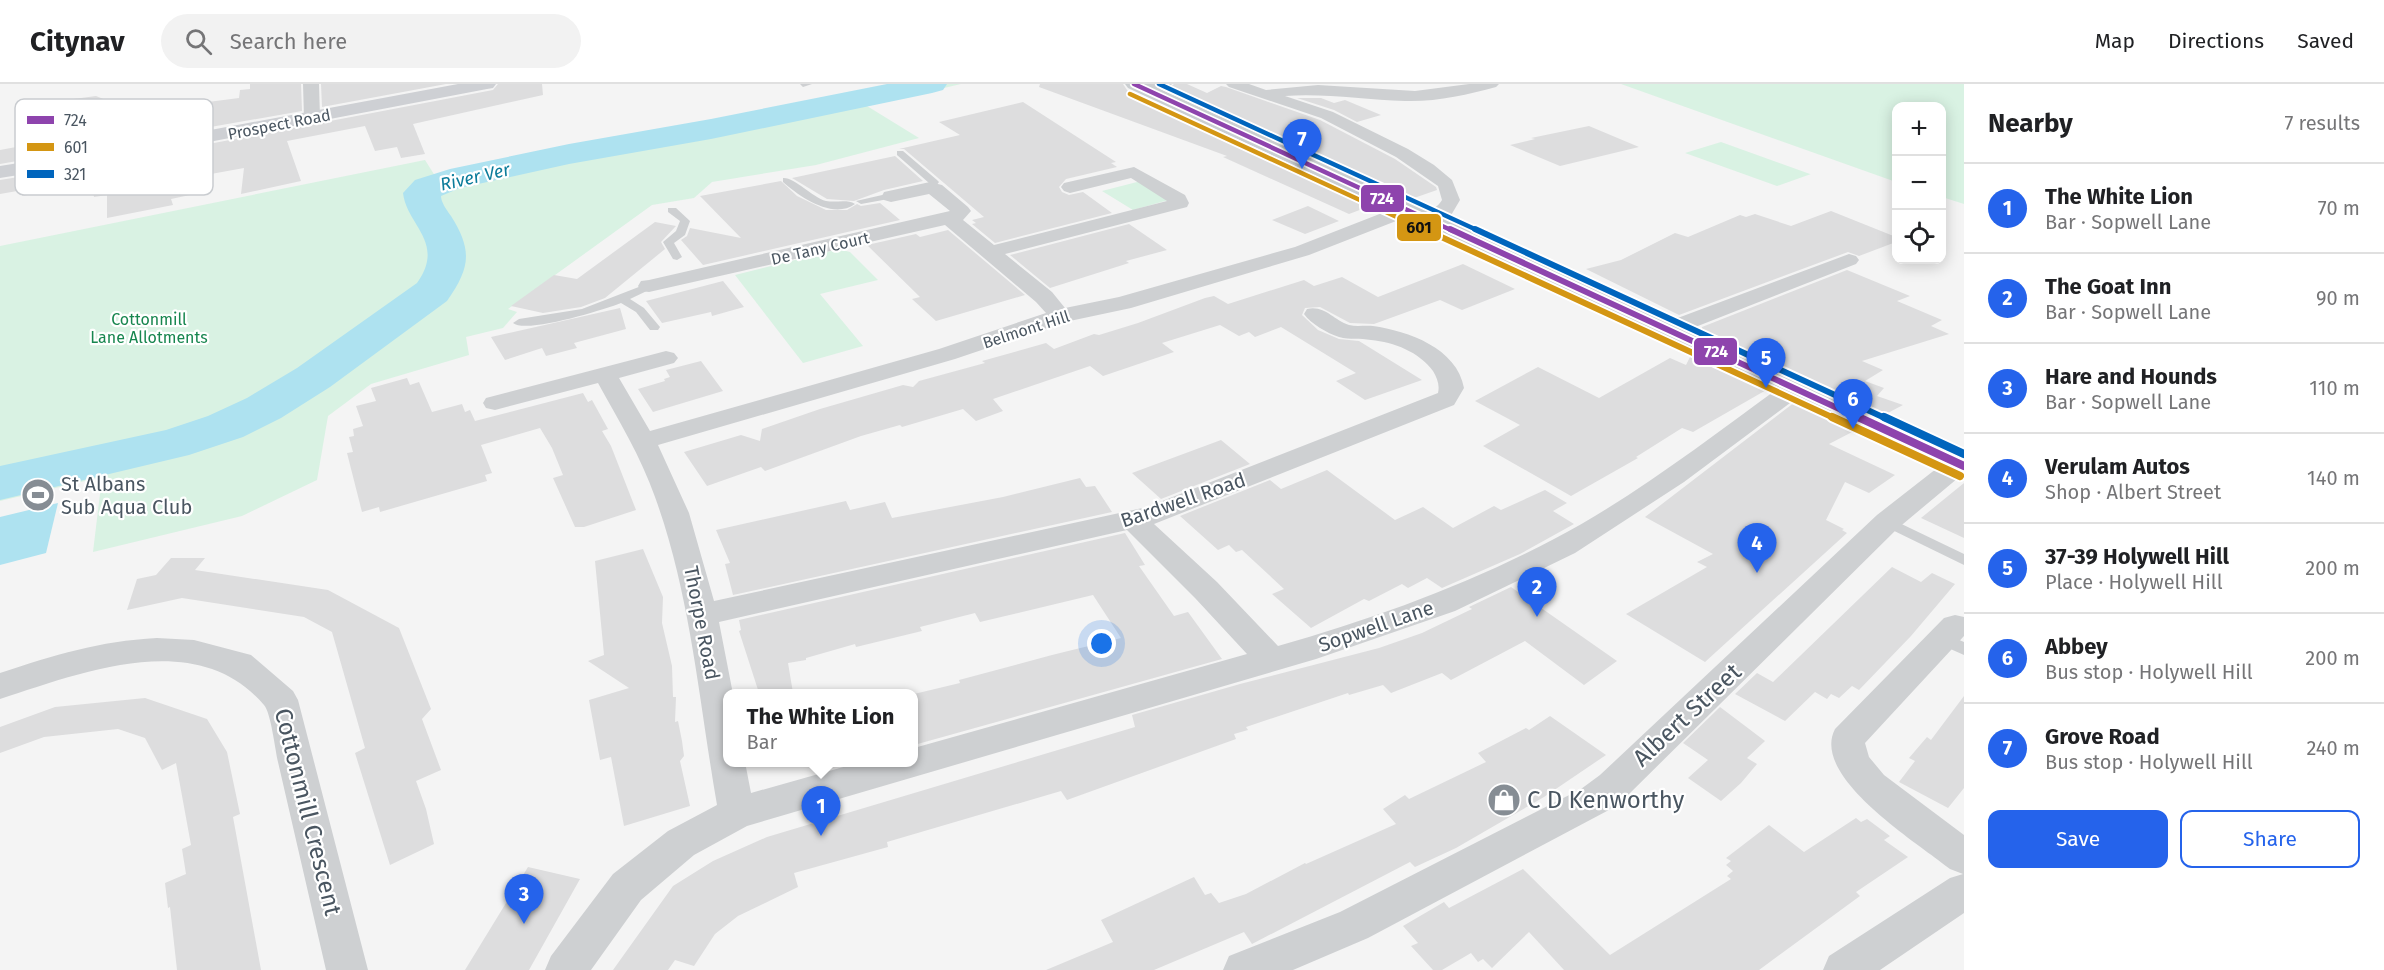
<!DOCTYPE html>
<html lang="en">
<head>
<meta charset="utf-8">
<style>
	:root { --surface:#fff; --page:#f2f2f2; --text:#202124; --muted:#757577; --line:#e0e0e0; --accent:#2563eb }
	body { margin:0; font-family:"Fira Sans",sans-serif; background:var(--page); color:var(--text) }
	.controls { position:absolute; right:18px; top:18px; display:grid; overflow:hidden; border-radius:12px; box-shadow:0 3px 15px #0003 }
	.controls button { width:54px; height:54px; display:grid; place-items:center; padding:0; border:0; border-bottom:2px solid var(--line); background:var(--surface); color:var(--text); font:30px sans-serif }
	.you { position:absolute; left:1102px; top:560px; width:21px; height:21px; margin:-15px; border:4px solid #fff; border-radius:50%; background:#1a73e8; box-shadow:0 0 0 9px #1a73e833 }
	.badge { display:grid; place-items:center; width:39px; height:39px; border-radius:50%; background:var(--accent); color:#fff; font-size:20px; font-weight:700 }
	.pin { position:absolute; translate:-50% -50px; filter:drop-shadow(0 2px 3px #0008) }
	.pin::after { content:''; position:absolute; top:32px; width:21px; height:18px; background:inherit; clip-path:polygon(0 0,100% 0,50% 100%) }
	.popup { position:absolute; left:723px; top:605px; width:195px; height:78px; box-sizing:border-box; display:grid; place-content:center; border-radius:12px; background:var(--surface); filter:drop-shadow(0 2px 4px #0005); font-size:20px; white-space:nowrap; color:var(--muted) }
	.popup b { font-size:22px; color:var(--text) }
	.popup::after { content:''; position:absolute; left:50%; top:100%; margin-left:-12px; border:12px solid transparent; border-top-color:var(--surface) }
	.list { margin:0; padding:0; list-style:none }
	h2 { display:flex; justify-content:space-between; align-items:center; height:78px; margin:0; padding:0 24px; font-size:26px }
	h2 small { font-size:20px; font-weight:400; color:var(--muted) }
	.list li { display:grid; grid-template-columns:39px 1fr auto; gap:18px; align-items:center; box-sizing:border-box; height:90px; padding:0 24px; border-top:2px solid var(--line) }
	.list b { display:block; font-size:22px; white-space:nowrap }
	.list p { margin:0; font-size:20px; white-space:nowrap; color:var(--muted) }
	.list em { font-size:20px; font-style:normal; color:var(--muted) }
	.actions { display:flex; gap:12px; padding:18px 24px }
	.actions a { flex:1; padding:14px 0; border:2px solid var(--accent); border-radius:12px; text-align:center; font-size:21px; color:var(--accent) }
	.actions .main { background:var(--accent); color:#fff }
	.icon { flex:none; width:33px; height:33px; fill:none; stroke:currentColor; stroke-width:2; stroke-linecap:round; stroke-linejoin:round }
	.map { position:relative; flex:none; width:1964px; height:886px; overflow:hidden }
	header { display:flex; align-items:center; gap:36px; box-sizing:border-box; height:84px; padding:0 30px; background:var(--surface); border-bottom:2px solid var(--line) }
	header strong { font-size:28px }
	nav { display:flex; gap:33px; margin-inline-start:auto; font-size:21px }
	.search { width:420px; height:54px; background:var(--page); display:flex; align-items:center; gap:15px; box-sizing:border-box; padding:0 21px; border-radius:33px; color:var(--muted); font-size:22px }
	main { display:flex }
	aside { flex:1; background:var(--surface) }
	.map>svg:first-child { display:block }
</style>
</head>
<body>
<header>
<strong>Citynav</strong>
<div class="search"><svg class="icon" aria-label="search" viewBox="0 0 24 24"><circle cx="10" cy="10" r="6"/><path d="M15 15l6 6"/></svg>Search here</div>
<nav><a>Map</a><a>Directions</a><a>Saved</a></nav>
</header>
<main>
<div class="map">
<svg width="1964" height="886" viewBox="0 0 1964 886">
	<rect width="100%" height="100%" fill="#f4f4f4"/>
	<path fill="#d9f2e3" d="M903,0H961L867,22L919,54L816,81L712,98L694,114L652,121L508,225L517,228L503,244L466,253L469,271L371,300L328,332L317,396L242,432L93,468L102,393L0,417V162L425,76L437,95C592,62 748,35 903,0Z
		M1621,0H1964V120L1942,113V22H1896V98Z
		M1721,58L1810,90H1811L1777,102L1685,69Z
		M1141,97L1172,115L1133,126L1102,107Z
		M839,165L850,168L878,196L820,210L863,262L803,279L735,191Z"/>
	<path fill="#aee2f0" d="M58,419L46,469L0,481V433Z"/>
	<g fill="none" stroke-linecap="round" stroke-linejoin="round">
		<path fill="#aee2f0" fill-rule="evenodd" d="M887,0H947L943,6L932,9L711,55L569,80L460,104L441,112C441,118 446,125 451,132C473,167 470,184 447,217L330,303L281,334L243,353L189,371L0,416V382L166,346L208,332L247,314L297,284L417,199C446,158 407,142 403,109L415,96L450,85L569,60L711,35Z"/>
	</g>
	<path fill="#ddddde" d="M250,0H301L302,27L0,80V66L43,58L29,21L96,12L152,35L154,25L239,14L240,6L250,5Z
		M321,0H446L322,23Z
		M498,0H542L543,11L413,40L425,70L401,74L397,63L375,67L365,42L287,57L301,97L241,110L244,84L189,94L190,111L171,115L173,121L107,134V111L94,113L92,99L22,112L23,106L0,110V96L130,75L493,6Z
		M1040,0H1123L1127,6L1373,121L1349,130L1223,73L1227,72L1039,3Z
		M1174,0H1187L1207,9L1221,2L1226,3L1320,36L1395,75L1436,103L1437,106L1414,114L1402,109L1398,111L1167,6Z
		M1297,14H1321L1334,19L1345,16L1381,31L1357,38L1334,26Z
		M1023,18L1116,78L1111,79L1117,83L1066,95L1059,103L1062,108L1069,111L1083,108L1112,129L995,159L972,140L976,139L972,136L984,133L904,65H899L960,51L939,38Z
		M1589,42L1639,63L1560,82L1510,61L1535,55L1531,54Z
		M895,72L923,97L884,106L854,117L827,115L792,94Z
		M781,97L797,112L826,126H847L857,120L861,122L880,119L900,136L703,181L681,156L687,152L690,144L741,154L700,112Z
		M1308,122L1339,137L1305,150L1272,136Z
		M1831,127L1896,153V158L1859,172L1848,168L1679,231L1586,185L1621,176L1675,149L1688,153L1740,131L1746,133L1755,130L1791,142Z
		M655,138L676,142L661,158L665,165L605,214L581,223L543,229L511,222L554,191L577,195Z
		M1129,140L1167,166L1126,177L1129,179L1050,204L1010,171Z
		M948,146L1025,211L936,237L912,215L920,213L867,161L916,150L920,153Z
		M1463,180L1515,205L1462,226L1440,216L1374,240L1350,239L1320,223L1305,224L1302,231L1318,246L1339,255L1359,257L1422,296L1365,316L1336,297L1356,289L1281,243L1255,253L1249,248L1239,252L1220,241L1162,259L1174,268L1103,292L1090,282L993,315L1003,327L976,337L963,325L902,343L900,341L861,352L765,387L761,383L707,402L684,368L741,351L760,357L762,345L820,325L903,301L913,303L919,297L985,279L982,277L1046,259L1054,265L1094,250L1099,251L1138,239L1205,214L1214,212L1228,220L1304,196L1314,202L1342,193L1378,213Z
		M1847,186L1910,212L1897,217L1942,236L1931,242L1949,250L1862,277L1883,286L1865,297L1884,304L1877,312L1903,321L1884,331L1702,248V243Z
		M723,197L744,223L712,232L711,228L662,239L646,217Z
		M620,224L626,245L574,259L577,264L546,272L542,264L505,276L491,253Z
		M1692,269L1768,305L1693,348L1682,344L1636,373L1638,374L1571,412L1483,362L1520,341L1475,317L1538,283L1599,314L1670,274L1686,281Z
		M701,277L723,307L653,328L638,305L665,297L664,295L670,293L666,286Z
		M407,294L410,301L419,298L432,328L462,320L465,328L470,326L475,337L583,309L588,318L592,316L608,345L602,347L611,362L636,426L584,443H575L553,394L563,391L552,364L540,344L481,361L492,389L485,391L487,397L380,428L379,423L362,428L347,369L353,368L349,353L354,352L353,345L363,342L356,322L376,317L371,304Z
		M1795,318L1856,346L1829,360L1895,391L1869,409L1845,398L1826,436L1844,445L1842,446L1847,449L1705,578L1626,530L1707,483L1697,478L1713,470L1645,433Z
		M1221,356L1250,380L1161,415L1132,389Z
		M1327,386L1395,436L1423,423L1453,444L1494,422L1501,426L1545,406L1567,419L1553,427L1574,440L1520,470L1442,504L1427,494L1408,504L1402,500L1369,517L1364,515L1311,544L1272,510L1284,505L1242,466L1236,468L1229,461L1218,466L1180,432L1270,396L1281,405Z
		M1080,394L1086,403L1095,402L1112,428L733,511L725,480L730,479L716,446L846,417L850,426L885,418L892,434L1003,413Z
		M1964,399V454L1921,434Z
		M1125,449L1145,481L1139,482L1174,532L1188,528L1222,575L914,661V610L960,599L959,596L1052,571L1121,554L1093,511L980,538L975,529L920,543L922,547L856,563L855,560L806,574V576L788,579L793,609H759L739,547L741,546L739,536Z
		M643,465L663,513L662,539L672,582L673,613H676L675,638L678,637L682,657L684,672L680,677L690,722L624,742L611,673L600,676L589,616L629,604L588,577L604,571L595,477Z
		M171,474H205L195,486L328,506L399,544L431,625L422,635L441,686L416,697L426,725L434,760L390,781L355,669L365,664L332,548L304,533L182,514L127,526L137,495L156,491Z
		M1892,483L1921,498L1932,489L1955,500L1911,552L1859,606L1852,602L1839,614L1831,610L1827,615L1815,608L1785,637L1735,610L1757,589L1773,598Z
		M1511,503L1617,577L1584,601L1525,557L1451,596L1442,589L1391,609L1383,601L1349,611L1348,609L1246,643L1248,646L1234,650L1236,655L1067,716L1061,707L887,758L888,763L794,789L798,803L738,832L715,850L694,882L675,876L668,886H613L673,802L713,777L767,753L1135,643L1132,631L1240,600L1379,564L1422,549L1472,525L1469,523Z
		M1964,612V704L1948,724L1899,698L1915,677L1909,674L1927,653L1931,656Z
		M145,614L207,635L227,668L240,730L233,733L261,886H177L170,823L168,824L165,799L186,790L182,765L191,761L176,679L162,686L145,654L118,645L44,653L0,669V643L55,623Z
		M1720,623L1765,657L1747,674L1757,680L1741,699L1721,717L1688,694L1708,676L1683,659Z
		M1550,632L1606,671L1544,713L1456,764L1415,783L1410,778L1252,860L1244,848L1154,886H1046L1113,858L1101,836L1194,793L1205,811L1211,809L1219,819L1246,810L1305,779L1306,780L1396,740L1383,725L1405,711L1409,715L1486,678L1478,669L1526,644L1529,646Z
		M1856,734L1861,738L1867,735L1890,752L1884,756L1908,773L1856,808L1860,812L1759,886H1564L1529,848L1492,884L1483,875L1478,878L1471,869L1442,886H1433L1411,862L1418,859L1403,842L1444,818L1449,824L1523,785L1610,871L1731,795L1727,792L1733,787L1726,781L1731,777L1726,774L1769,741L1804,768Z
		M528,783L580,795L529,886H465Z"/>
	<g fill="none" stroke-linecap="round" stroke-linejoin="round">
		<path fill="#ced0d2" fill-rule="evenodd" d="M800,0H812L803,3Z
			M897,67H903L937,96L939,98L933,106H927L925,104L929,99L897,71Z
			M783,94C794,93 812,113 826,117C836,119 847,115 855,120C833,136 800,113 783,98Z
			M891,109L896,112L894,114L861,120L856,117Z
			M668,124H676L690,137L685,151L674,159L682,173L677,176L673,175L663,158L676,147L680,137L668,128Z
			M649,199L653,200V204L630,215L644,224L660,243L658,246H650L636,228L621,219C603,226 526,250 513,239L519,235L582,225Z
			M1887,433L1964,470V481L1882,441L1880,438Z
			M1943,549L1964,558V571L1937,559L1935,555L1937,551Z"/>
		<path fill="#ced0d2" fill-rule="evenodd" d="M303,0H319L320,34L318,37H306L304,34Z
			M1145,0H1172L1169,3L1144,10L1139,8L1136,5L1139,2Z
			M1226,0H1249L1266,6L1318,1L1415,7L1469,0H1499L1496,3C1467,11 1436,18 1405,17C1365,16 1325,9 1285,12L1333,28L1408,65L1434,81L1452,96L1460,116L1450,133L1426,141L1419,139L1416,135C1423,125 1434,129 1442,116L1438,102L1396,73L1321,34L1229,3Z
			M1134,83L1185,111L1189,119L1187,123L1005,170L1052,208L1065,224L1119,213L1295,163L1400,122H1414L1417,126L1414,130L1309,171L1131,224L1065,238L955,275L658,361L689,429L714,517L1147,423L1438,309C1440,301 1437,294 1433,287C1419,268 1394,258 1371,256C1360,254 1350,256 1339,253C1327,249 1311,240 1304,230L1307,225C1325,221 1333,236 1349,241C1357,243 1365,241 1373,242C1408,247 1457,264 1464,304L1454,321L1154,440L1217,498L1278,562C1373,535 1467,501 1554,455C1633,414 1712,352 1784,300L1793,298L1802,300L1805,305L1802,310L1684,398L1575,469L1455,527L1316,575L747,742L694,771L641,816L591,886H545L551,872L613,790L668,747L717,721C699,618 691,512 655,413C641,373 619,337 598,299L495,326L486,324L483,319L486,314L666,267L674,269L678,274L674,279L619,294L650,347L939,265L1046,229L1036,218L945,141L649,208L641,207L638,202L641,197L649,196L950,127L929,110L891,118L884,116L882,112L884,108L930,98L942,101L968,123L971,127L963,136L994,161L1167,117L1131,94L1070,109L1064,107L1061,103L1064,99ZM1127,446L1195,514L1247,570L914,664V678H861L751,709L745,678H728V610H733L719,538Z
			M1849,170L1856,172L1859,176L1856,180L1675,251L1667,253L1659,251L1656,246L1659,241Z
			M1959,372L1964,373V389L1897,445L1626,713L1607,727L1368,854L1293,886H1223L1229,872L1340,828L1581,705L1600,691L1877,431L1950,374Z
			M1955,531L1964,533V552L1865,659L1869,673L1884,691L1964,751V829L1880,886H1823L1829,872L1950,794L1963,790L1950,785C1918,759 1810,693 1835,645L1944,534Z
			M157,554L194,556L251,571L293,607L298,616L368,886H326C310,817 294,747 278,678C275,665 271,629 264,621C197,542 81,589 0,615V589C55,571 99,557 157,554Z"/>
		<path fill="#ced0d4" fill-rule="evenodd" d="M458,0H496L493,4L487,5L130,73L0,94V82L130,61Z"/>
		<path fill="#caced1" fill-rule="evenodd" d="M1125,0H1149L1964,370V391L1953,389L1128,4Z"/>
		<defs>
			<path id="bus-1-far2" d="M1134,0L1453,147"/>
			<path id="bus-1-far1" d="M1450,145L1861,335"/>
			<path id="bus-1" d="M1858,333L1964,382"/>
			<path id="bus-2-far2" d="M1130,10L1427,147"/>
			<path id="bus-2-far1" d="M1424,145L1836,335"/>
			<path id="bus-2" d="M1832,333L1960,392"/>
			<path id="bus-3-far2" d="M1159,0L1479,147"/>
			<path id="bus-3-far1" d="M1475,145L1887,335"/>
			<path id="bus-3" d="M1884,333L1964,370"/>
		</defs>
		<use href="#bus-1-far2" stroke="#fff" stroke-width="8"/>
		<use href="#bus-1-far1" stroke="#fff" stroke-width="10"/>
		<use href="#bus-1" stroke="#fff" stroke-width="12"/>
		<use href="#bus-2-far2" stroke="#fff" stroke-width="8"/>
		<use href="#bus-2-far1" stroke="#fff" stroke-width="10"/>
		<use href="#bus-2" stroke="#fff" stroke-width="12"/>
		<use href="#bus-3-far2" stroke="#fff" stroke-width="8"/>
		<use href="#bus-3-far1" stroke="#fff" stroke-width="10"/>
		<use href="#bus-3" stroke="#fff" stroke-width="12"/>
		<use href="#bus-1-far2" stroke="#8e44ad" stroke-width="4.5"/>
		<use href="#bus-1-far1" stroke="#8e44ad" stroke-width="6"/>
		<use href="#bus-1" stroke="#8e44ad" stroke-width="8"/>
		<use href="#bus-2-far2" stroke="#d49613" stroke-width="4.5"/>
		<use href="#bus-2-far1" stroke="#d49613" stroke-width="6"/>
		<use href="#bus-2" stroke="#d49613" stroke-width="8"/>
		<use href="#bus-3-far2" stroke="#0065bd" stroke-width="4.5"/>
		<use href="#bus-3-far1" stroke="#0065bd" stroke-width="6"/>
		<use href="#bus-3" stroke="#0065bd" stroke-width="8"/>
	</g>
	<defs>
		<symbol id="stadium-disc" viewBox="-11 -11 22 22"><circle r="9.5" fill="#868d94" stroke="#fff"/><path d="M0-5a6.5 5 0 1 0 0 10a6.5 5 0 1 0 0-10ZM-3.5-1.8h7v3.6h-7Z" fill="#fff"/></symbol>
		<symbol id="shop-disc" viewBox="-11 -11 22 22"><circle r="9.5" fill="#868d94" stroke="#fff"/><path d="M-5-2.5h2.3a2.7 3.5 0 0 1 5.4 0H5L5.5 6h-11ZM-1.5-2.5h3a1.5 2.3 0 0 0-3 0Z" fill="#fff"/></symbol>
	</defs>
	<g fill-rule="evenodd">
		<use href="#stadium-disc" x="19" y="392" width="38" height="38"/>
		<use href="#shop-disc" x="1485" y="697" width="38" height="38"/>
	</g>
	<g text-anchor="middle" stroke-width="4.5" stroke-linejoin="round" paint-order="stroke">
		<g font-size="16" fill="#4a5661" stroke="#fff">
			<text transform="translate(279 40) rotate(-11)" y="6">Prospect Road</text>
			<text transform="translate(820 164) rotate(-13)" y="6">De Tany Court</text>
			<text transform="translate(1026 245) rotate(-18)" y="6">Belmont Hill</text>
		</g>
		<g font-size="16" fill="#17864f" stroke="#fff">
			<text x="149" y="241">Cottonmill<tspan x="149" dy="18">Lane Allotments</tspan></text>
		</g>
		<g font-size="18" font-style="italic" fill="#0c7c9b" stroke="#fff">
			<text transform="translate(475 93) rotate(-13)" y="6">River Ver</text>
		</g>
		<g font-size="20" fill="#4a5661" stroke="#fff" text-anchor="start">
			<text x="61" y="407">St Albans<tspan x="61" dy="23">Sub Aqua Club</tspan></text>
		</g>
		<g font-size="20" fill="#4a5661" stroke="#fff">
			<text transform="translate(1183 416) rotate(-19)" y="7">Bardwell Road</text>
			<text transform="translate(702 539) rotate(79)" y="7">Thorpe Road</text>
			<text transform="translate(1376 542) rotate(-19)" y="7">Sopwell Lane</text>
		</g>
		<g font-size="24" fill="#4a5661" stroke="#fff">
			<text transform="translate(1687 631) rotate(-43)" y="8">Albert Street</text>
			<text transform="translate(308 728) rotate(76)" y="8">Cottonmill Crescent</text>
		</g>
		<g font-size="24" fill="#4a5661" stroke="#fff" text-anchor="start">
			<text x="1527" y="724">C D Kenworthy</text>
		</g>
	</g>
	<rect x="15" y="15" width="198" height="96" rx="9" fill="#fff" stroke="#c9ccd0" stroke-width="1.5"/>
	<rect x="27" y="32" width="27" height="8" fill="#8e44ad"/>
	<rect x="27" y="59" width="27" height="8" fill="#d49613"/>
	<rect x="27" y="86" width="27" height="8" fill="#0065bd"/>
	<g font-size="16" fill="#4a5661">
		<text x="64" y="42">724</text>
		<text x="64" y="69">601</text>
		<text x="64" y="96">321</text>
	</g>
	<g stroke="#fff" stroke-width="2">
		<rect x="1360" y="100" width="45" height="29" rx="6" fill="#8e44ad"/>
		<rect x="1396" y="129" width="46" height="29" rx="6" fill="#d49613"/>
		<rect x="1693" y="253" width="45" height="29" rx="6" fill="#8e44ad"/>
	</g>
	<g font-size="16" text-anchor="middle" font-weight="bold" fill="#fff">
		<text x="1382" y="120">724</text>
		<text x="1716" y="273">724</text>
	</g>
	<g font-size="16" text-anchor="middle" font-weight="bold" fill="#111">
		<text x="1419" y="149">601</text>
	</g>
</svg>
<div class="controls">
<button>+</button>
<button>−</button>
<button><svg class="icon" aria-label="locate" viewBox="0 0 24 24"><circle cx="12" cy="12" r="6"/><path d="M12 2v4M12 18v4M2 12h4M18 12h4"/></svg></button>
</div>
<div class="you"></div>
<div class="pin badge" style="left:821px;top:752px">1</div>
<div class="popup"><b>The White Lion</b>Bar</div>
<div class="pin badge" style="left:1537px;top:533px">2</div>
<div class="pin badge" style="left:524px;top:840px">3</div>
<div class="pin badge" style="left:1757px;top:489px">4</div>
<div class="pin badge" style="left:1766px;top:304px">5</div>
<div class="pin badge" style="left:1853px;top:345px">6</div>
<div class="pin badge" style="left:1302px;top:85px">7</div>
</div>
<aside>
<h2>Nearby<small>7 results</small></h2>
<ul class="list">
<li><span class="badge">1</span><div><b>The White Lion</b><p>Bar · Sopwell Lane</p></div><em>70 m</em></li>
<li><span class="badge">2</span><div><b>The Goat Inn</b><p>Bar · Sopwell Lane</p></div><em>90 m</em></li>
<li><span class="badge">3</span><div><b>Hare and Hounds</b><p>Bar · Sopwell Lane</p></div><em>110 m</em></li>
<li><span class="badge">4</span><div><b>Verulam Autos</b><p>Shop · Albert Street</p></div><em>140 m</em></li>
<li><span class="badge">5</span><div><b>37-39 Holywell Hill</b><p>Place · Holywell Hill</p></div><em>200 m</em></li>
<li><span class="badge">6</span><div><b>Abbey</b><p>Bus stop · Holywell Hill</p></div><em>200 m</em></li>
<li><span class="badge">7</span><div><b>Grove Road</b><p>Bus stop · Holywell Hill</p></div><em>240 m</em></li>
</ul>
<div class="actions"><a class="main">Save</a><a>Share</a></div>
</aside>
</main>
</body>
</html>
